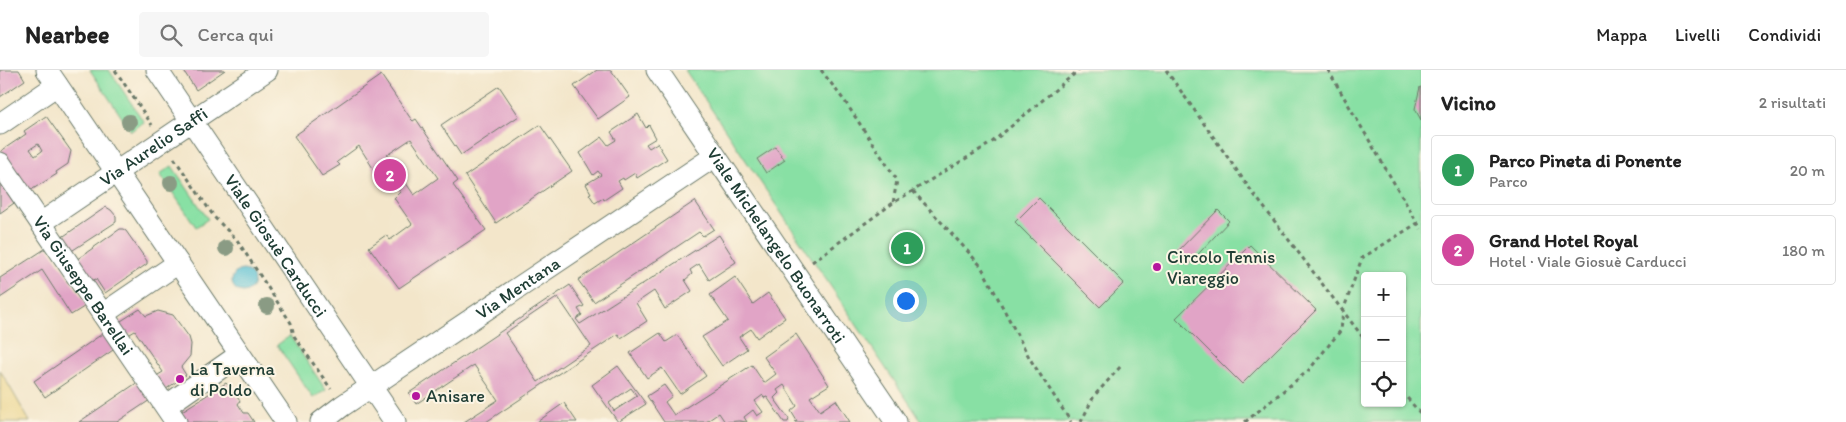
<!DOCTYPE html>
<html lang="it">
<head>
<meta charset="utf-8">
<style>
	:root { --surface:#fff; --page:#f6f6f6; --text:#222; --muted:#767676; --line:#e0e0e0; --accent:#ea580c }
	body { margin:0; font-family:Itim,sans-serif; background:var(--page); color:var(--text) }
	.controls { position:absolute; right:15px; bottom:15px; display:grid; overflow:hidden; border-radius:5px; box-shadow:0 1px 4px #0004 }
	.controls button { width:45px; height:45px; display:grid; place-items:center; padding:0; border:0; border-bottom:1px solid var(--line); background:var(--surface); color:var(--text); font:25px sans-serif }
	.you { position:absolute; left:905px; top:230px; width:18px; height:18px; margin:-12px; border:4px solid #fff; border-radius:50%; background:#1a73e8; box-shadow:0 0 0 8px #1a73e833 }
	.badge { display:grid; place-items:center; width:32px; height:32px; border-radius:50%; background:var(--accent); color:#fff; font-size:16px; font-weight:700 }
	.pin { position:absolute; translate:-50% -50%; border:2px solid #fff; box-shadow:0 1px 5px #0006 }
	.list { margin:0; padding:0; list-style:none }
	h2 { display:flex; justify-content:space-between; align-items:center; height:65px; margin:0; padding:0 20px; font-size:21px }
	h2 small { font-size:16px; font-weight:400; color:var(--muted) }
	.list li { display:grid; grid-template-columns:32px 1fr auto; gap:15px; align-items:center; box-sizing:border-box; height:70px; margin:0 10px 10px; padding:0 10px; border:1px solid var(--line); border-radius:5px }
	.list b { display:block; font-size:19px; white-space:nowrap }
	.list p { margin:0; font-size:16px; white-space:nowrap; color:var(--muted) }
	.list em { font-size:16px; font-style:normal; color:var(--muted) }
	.icon { flex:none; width:28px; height:28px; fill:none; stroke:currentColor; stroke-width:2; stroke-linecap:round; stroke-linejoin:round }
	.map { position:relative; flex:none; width:1421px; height:352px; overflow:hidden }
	header { display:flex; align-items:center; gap:30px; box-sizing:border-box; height:70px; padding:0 25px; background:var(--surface); border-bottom:1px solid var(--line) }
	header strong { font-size:24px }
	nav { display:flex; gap:28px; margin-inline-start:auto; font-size:18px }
	.search { width:350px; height:45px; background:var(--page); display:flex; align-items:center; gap:12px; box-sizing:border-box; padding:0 18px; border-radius:5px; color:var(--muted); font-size:19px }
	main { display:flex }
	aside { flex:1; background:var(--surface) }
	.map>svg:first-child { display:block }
</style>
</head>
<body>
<header>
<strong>Nearbee</strong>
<div class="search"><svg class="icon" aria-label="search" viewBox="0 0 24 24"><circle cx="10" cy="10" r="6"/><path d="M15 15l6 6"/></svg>Cerca qui</div>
<nav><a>Mappa</a><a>Livelli</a><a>Condividi</a></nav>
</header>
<main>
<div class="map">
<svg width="1421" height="352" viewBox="0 0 1421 352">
	<rect width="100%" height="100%" fill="#fcf5e5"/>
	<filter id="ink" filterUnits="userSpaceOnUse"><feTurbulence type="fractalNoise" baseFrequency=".02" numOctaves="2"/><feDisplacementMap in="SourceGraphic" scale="10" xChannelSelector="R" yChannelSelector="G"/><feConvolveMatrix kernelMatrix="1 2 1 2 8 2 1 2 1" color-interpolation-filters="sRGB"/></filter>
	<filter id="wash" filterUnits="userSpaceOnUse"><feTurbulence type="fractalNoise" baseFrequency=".0096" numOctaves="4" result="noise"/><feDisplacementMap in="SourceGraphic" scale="20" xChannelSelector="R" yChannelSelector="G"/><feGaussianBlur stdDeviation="1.12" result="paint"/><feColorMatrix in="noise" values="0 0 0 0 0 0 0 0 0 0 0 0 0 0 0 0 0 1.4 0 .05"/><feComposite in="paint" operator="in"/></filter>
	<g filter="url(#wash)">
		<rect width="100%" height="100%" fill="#f3e6ca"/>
		<path fill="#88e0a4" stroke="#548e6c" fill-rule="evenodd" d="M90,0H109L144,52L131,61Z
			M685,0H1421V352H922ZM1365,206H1402V333H1365Z
			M172,96L208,149L196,157L160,104Z
			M290,266L326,320L313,328L277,275Z"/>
		<path fill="#eeda9e" stroke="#868c69" d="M0,300L29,350L30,352H0Z"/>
		<path fill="#57c0d4" stroke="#3b7e84" d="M232 211a11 11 0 1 1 22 0a11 11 0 1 1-22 0Z"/>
		<g id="blocks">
			<path fill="#e1a4c6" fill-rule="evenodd" d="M0,0H19L25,10L0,27Z
				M183,0H225L196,20Z
				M597,0H611L630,27L598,49L574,16Z
				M381,5L411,49L413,51L416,49L458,111L453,115L486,160L399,218L369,177L386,165L390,170L412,154L394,128L400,122L383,97L376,103L359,76L337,92L340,95L322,106L294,66ZM411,69L438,108L414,125L387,85Z
				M499,16L519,46L461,85L441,55Z
				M1420,17H1421V50L1415,39Z
				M638,44L646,58L649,55L656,68L646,74L649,78L657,73L667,89L637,108L635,103L624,110L623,108L618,111L622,118L604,130L603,128L595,133L589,124L591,123L586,114L601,105L598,101L593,105L580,83L602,67L608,75L616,70L611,62Z
				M46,46L71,81L68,94L56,102L57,104L28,122L1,81L26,64L24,61ZM38,74L42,81L35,86L30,79Z
				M540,55L572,101L496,153L465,106Z
				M775,77L785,90L766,103L757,89Z
				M0,106L17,131L0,143Z
				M1039,128L1124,213L1100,237L1015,152Z
				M695,131L714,159L703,166L699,162L594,232L578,210Z
				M106,137L111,140L116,146V152L70,182L61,168Z
				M1218,140L1229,151L1188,195L1176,183Z
				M120,159H123L126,161L147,191V194L105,223L96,209L91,211L76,190Z
				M719,165L736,192L709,210L699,194L690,200L692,204L685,210L692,221L665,239L654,221L636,233L647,251L621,268L618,264L486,352H464L498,330L474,295L416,334L409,323L570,215L584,236L578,239L582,245L576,249L580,254ZM558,227L591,276L538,312L505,263Z
				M1250,175L1316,240L1242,314L1176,248Z
				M48,177L87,235L71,245L42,200L0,228V208Z
				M735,207L753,234L768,223L785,248L757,268L751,259L739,267L747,279L722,296L702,267L728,251L710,225Z
				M140,239L146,246L158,241L173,245L189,267L191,274L190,286L181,297L186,305L162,322L153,308L163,302L135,261L125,267L116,254Z
				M105,262L116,278L45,327L34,311Z
				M660,263L666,272L677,265L706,306L680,324L662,298L647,308L630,283Z
				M796,264L829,315L810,327L820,341L836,330L850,352H795L797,351L791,341L797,336L784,315L777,320L779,323L774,328L789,349L788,352H784L767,327L764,328L763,325L755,331L763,342L757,346L753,340L744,347L747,352L739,351L725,352L719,343L706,352H664L647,326L664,315L672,326L665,332L674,345L752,295L764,313L776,304L764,287Z
				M618,296L646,334L618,352L592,315ZM631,318L637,326L614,341L609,333Z
				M138,312L150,330L117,352H79Z
				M226,313L229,316L240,331L238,334L244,343H248L254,352H183L182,341Z
				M564,333L577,352H537Z"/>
		</g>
	</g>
	<g filter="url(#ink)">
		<use href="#blocks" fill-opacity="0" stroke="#697868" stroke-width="1"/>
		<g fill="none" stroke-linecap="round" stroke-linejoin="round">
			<defs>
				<g id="minor">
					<path d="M47,0L286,352"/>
					<path id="s1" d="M157,0L395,352"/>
					<path id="s2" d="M657,0L896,352"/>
					<path d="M0,54L57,15"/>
					<path id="s3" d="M0,93L176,352"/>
					<path id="s4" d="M41,153L267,0"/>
					<path d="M103,244L178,193"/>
					<path d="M166,336L239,285"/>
					<path id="s5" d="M321,352L342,336L715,86"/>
				</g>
			</defs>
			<use href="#minor" stroke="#697868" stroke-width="23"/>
			<path stroke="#697868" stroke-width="3" stroke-dasharray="4 4" stroke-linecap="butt" d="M115,0L152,55
				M821,0L846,33L897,110L893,133
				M1166,0L1250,119L1365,270
				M1328,0L1421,159
				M174,88L215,148L237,170L291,253L294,266L331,319
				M913,121L981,196L1030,289L1071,352
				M812,192L893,133L991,73L1079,0
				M1402,322L1421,344
				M1081,352L1094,326L1122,295
				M1245,352L1309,300L1341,260L1343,241L1362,188L1421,151"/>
			<use href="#minor" stroke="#fff" stroke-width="21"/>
		</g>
		<g fill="#8a9b84">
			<circle cx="129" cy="52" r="8"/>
			<circle cx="171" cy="113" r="8"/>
			<circle cx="226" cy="178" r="8"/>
			<circle cx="267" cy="236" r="8"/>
		</g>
	</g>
	<g fill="#b5179e" stroke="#fcf5e5" stroke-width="2">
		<circle cx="1157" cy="197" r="5"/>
		<circle cx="180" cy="309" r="5"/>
		<circle cx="416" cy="326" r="5"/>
	</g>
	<g text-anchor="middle" stroke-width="4" stroke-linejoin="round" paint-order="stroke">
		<g font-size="18" fill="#1f3d34" stroke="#fcf5e5">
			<text dy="6" stroke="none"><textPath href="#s4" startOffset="136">Via Aurelio Saffi</textPath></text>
			<text dy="6" stroke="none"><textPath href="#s1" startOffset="212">Viale Giosuè Carducci</textPath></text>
			<text dy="6" stroke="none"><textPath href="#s2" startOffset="212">Viale Michelangelo Buonarroti</textPath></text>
			<text dy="6" stroke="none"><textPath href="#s3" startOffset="148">Via Giuseppe Barellai</textPath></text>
			<text dy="6" stroke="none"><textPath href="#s5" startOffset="238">Via Mentana</textPath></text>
		</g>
		<g font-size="18" fill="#1f3d34" stroke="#fcf5e5" text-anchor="start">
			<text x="1167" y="193">Circolo Tennis<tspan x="1167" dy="21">Viareggio</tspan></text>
			<text x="190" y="305">La Taverna<tspan x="190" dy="21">di Poldo</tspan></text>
			<text x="426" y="332">Anisare</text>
		</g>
	</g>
</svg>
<div class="controls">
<button>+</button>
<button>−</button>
<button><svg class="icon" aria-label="locate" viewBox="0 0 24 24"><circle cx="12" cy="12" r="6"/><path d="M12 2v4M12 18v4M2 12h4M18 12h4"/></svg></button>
</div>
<div class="you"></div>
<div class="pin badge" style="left:907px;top:178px;background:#2e9e5b">1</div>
<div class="pin badge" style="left:390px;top:105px;background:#d1479c">2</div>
</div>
<aside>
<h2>Vicino<small>2 risultati</small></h2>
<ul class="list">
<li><span class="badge" style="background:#2e9e5b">1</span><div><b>Parco Pineta di Ponente</b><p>Parco</p></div><em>20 m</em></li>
<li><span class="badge" style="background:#d1479c">2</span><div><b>Grand Hotel Royal</b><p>Hotel · Viale Giosuè Carducci</p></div><em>180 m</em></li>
</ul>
</aside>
</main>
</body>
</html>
